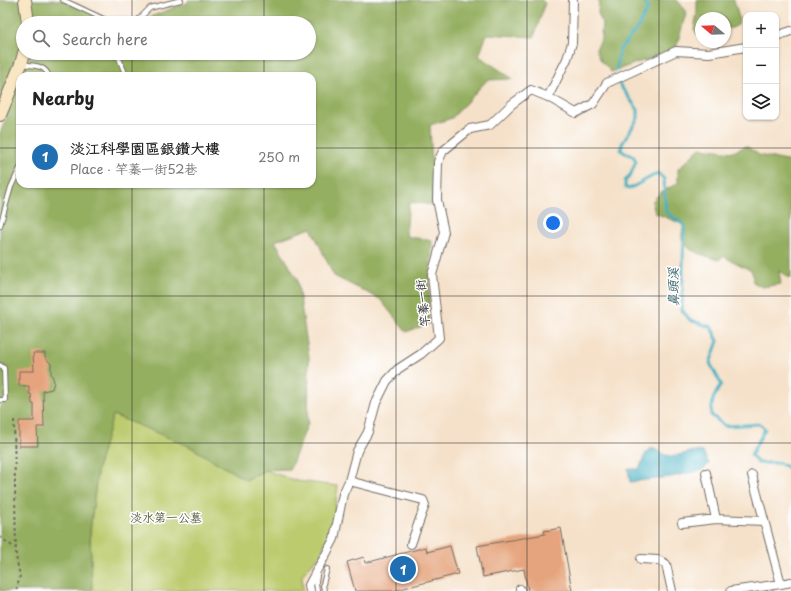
<!DOCTYPE html>
<html lang="en">
<head>
<meta charset="utf-8">
<style>
	:root { --surface:#fff; --page:#f6f6f6; --text:#222; --muted:#767676; --line:#e0e0e0; --accent:#1f6fb2 }
	body { margin:0; font-family:"Playpen Sans","LXGW WenKai TC",sans-serif; background:var(--page); color:var(--text) }
	.controls { position:absolute; right:12px; top:12px; display:grid; overflow:hidden; border-radius:8px; box-shadow:0 1px 3px #0004 }
	.controls button { width:36px; height:36px; display:grid; place-items:center; padding:0; border:0; border-bottom:1px solid var(--line); background:var(--surface); color:var(--text); font:20px sans-serif }
	.compass { position:absolute; left:695px; top:12px; width:36px; height:36px; border-radius:50%; background:var(--surface); box-shadow:0 1px 3px #0004; rotate:289deg }
	.you { position:absolute; left:553px; top:223px; width:14px; height:14px; margin:-10px; border:3px solid #fff; border-radius:50%; background:#1a73e8; box-shadow:0 0 0 6px #1a73e833 }
	.badge { display:grid; place-items:center; width:26px; height:26px; border-radius:50%; background:var(--accent); color:#fff; font-size:13px; font-weight:700 }
	.pin { position:absolute; translate:-50% -50%; border:2px solid #fff; box-shadow:0 1px 4px #0006 }
	.list { margin:0; padding:0; list-style:none }
	h2 { display:flex; justify-content:space-between; align-items:center; height:52px; margin:0; padding:0 16px; font-size:17px }
	h2 small { font-size:13px; font-weight:400; color:var(--muted) }
	.list li { display:grid; grid-template-columns:26px 1fr auto; gap:12px; align-items:center; box-sizing:border-box; height:64px; padding:0 16px; border-top:1px solid var(--line) }
	.list b { display:block; font-size:15px; white-space:nowrap }
	.list p { margin:0; font-size:13px; white-space:nowrap; color:var(--muted) }
	.list em { font-size:13px; font-style:normal; color:var(--muted) }
	.icon { flex:none; width:22px; height:22px; fill:none; stroke:currentColor; stroke-width:2; stroke-linecap:round; stroke-linejoin:round }
	.map { position:relative; flex:none; width:791px; height:591px; overflow:hidden }
	.search { position:absolute; background:var(--surface); box-shadow:0 1px 3px #0004; left:16px; top:16px; width:300px; height:44px; display:flex; align-items:center; gap:10px; box-sizing:border-box; padding:0 14px; border-radius:22px; color:var(--muted); font-size:15px }
	.panel { position:absolute; background:var(--surface); box-shadow:0 1px 3px #0004; left:16px; top:72px; width:300px; height:116px; border-radius:12px }
	.map>svg:first-child { display:block }
</style>
</head>
<body>
<div class="map">
<svg width="791" height="591" viewBox="0 0 791 591">
	<rect width="100%" height="100%" fill="#fff"/>
	<filter id="ink" filterUnits="userSpaceOnUse"><feTurbulence type="fractalNoise" baseFrequency=".025" numOctaves="2"/><feDisplacementMap in="SourceGraphic" scale="8" xChannelSelector="R" yChannelSelector="G"/><feConvolveMatrix kernelMatrix="1 2 1 2 8 2 1 2 1" color-interpolation-filters="sRGB"/></filter>
	<filter id="wash" filterUnits="userSpaceOnUse"><feTurbulence type="fractalNoise" baseFrequency=".012" numOctaves="4" result="noise"/><feDisplacementMap in="SourceGraphic" scale="16" xChannelSelector="R" yChannelSelector="G"/><feGaussianBlur stdDeviation="0.9" result="paint"/><feColorMatrix in="noise" values="0 0 0 0 0 0 0 0 0 0 0 0 0 0 0 0 0 1.4 0 .05"/><feComposite in="paint" operator="in"/></filter>
	<g filter="url(#wash)">
		<rect width="100%" height="100%" fill="#f5e1c9"/>
		<path fill="#bbcb6d" stroke="#737b4c" d="M112,414L189,446L246,480L265,470L297,481L338,486L332,528L320,555L302,575L303,591H92L90,533L98,466Z"/>
		<path fill="#94af60" stroke="#606d46" fill-rule="evenodd" d="M0,0H67L116,23H23V53H309V23H134L189,2L188,0H542L545,3L534,37L487,34L479,56L513,79L487,80L452,118L430,125L434,205L409,202L406,236L432,241L428,324L406,332L380,299L334,276L311,228L275,241L297,279L309,357L308,423L290,469L265,470L246,480L189,446L113,415L98,466L90,532L92,591H0V133L7,117L0,111ZM20,76H312V184H20Z
			M599,0H677L687,12L684,20L676,49L662,53L648,59L611,72C609,69 607,67 604,64C600,60 598,55 596,49L601,40V34L602,23L598,13Z
			M697,0H734L739,18L738,25L732,28H725V18H701V35L698,36L694,29L697,13Z
			M746,146L759,155L791,162V279L779,271L781,284L762,287L753,282L752,271L723,256L719,260C707,256 679,250 682,234C682,231 684,227 685,225L655,213L652,202L660,193L678,183V169L700,148L733,152Z"/>
		<path fill="#42afbf" stroke="#366d75" d="M649,449H654L665,455L674,456L695,451L703,452L709,464L702,470L671,477L630,482L628,469H639L645,455Z"/>
		<g fill="none" stroke-linecap="round" stroke-linejoin="round">
			<path stroke="#42afbf" stroke-width="3" d="M616,70L620,49L639,26L648,8L643,0
				M619,84L638,110V118L622,144L621,150L625,153L633,156L636,161L631,174L625,181V187L629,189L658,173L664,179L665,201L666,212L684,225L682,310L690,320L711,327L718,341L710,363L721,384L713,399L711,415L725,426L760,424L765,429L751,455L758,463H779L791,469"/>
		</g>
		<g id="blocks">
			<path fill="#e5a47d" d="M33,353H45V357L51,364V373L53,378L54,382L52,389L43,391L44,427H37L38,446H19V421H34V404H32L31,394H29V386H19V371H34Z
				M561,528L572,591H528L524,569L483,577L477,546L545,534L544,531Z
				M450,546L458,574L393,591H355L347,562L364,557L365,563L426,547L427,552Z"/>
		</g>
	</g>
	<g filter="url(#ink)">
		<use href="#blocks" fill-opacity="0" stroke="#726b62" stroke-width="1"/>
		<g fill="none" stroke-linecap="round" stroke-linejoin="round">
			<defs>
				<path id="lane" d="M63,0L112,23
					M135,23L150,8L181,0
					M117,53L126,76
					M22,64C33,66 44,64 49,76
					M0,226L11,187L20,168
					M0,365L4,368L5,400H0
					M317,591L316,582L317,576
					M324,591L323,584L327,569"/>
				<path id="street" d="M776,36L791,31
					M548,97L567,59L572,43L573,0
					M706,473L716,519
					M752,475L781,584
					M349,481L423,500L425,505L411,544
					M682,523L716,519L764,521
					M641,559L658,560L666,564L672,591
					M520,589L521,591
					M310,591L309,585L319,566L324,558L334,539L343,494L349,481L357,451L368,432L376,403L387,381L398,369L421,354L439,338L432,275L444,232L437,200L438,162L443,151L470,129L490,125L512,104L531,90L548,97L576,113L593,104L607,83L676,51L709,53L746,47
					M731,591L781,584L791,582"/>
				<path id="secondary" d="M25,0L28,23
					M0,115L21,64L24,53"/>
			</defs>
			<use href="#lane" stroke="#726b62" stroke-width="6"/>
			<use href="#street" stroke="#726b62" stroke-width="10"/>
			<use href="#secondary" stroke="#726b62" stroke-width="14"/>
			<path stroke="#726b62" stroke-width="2" stroke-dasharray="3 3" stroke-linecap="butt" d="M14,420L16,556L20,576L16,591
				M0,537L15,548"/>
			<use href="#lane" stroke="#fff" stroke-width="4"/>
			<use href="#street" stroke="#fff" stroke-width="8"/>
			<use href="#secondary" stroke="#f9e7c3" stroke-width="12"/>
		</g>
	</g>
	<path fill="none" stroke="#2b2b2b" stroke-width="1" stroke-opacity="0.55" d="M132,0V23M264,0V23M396,0V591M527,0V591M659,0V591M132,53V76M264,53V76M0,148H20M312,148H791M132,184V591M264,184V591M0,296H791M0,443H791"/>
	<g text-anchor="middle" stroke-width="3" stroke-linejoin="round" paint-order="stroke">
		<g font-size="12" fill="#2b2b2b" stroke="#fff">
			<text transform="translate(423 303) rotate(-96)" y="4">竿蓁一街</text>
		</g>
		<g font-size="12" fill="#565b3f" stroke="#fff">
			<text x="166" y="522">淡水第一公墓</text>
		</g>
		<g font-size="13" font-style="italic" fill="#346066" stroke="#fff">
			<text transform="translate(673 287) rotate(-91)" y="5">鼻頭溪</text>
		</g>
	</g>
</svg>
<div class="controls">
<button>+</button>
<button>−</button>
<button><svg class="icon" aria-label="layers" viewBox="0 0 24 24"><path d="M12 4l9 5-9 5-9-5zM3 14l9 5 9-5"/></svg></button>
</div>
<svg class="compass" viewBox="-18 -18 36 36"><path d="M0-13l5 13h-10z" fill="#e53935"/><path d="M0 13l5-13h-10z" fill="#767676"/></svg>
<div class="you"></div>
<div class="pin badge" style="left:403px;top:569px">1</div>
<div class="search"><svg class="icon" aria-label="search" viewBox="0 0 24 24"><circle cx="10" cy="10" r="6"/><path d="M15 15l6 6"/></svg>Search here</div>
<section class="panel">
<h2>Nearby<small></small></h2>
<ul class="list">
<li><span class="badge">1</span><div><b>淡江科學園區銀鑽大樓</b><p>Place · 竿蓁一街52巷</p></div><em>250 m</em></li>
</ul>
</section>
</div>
</body>
</html>
